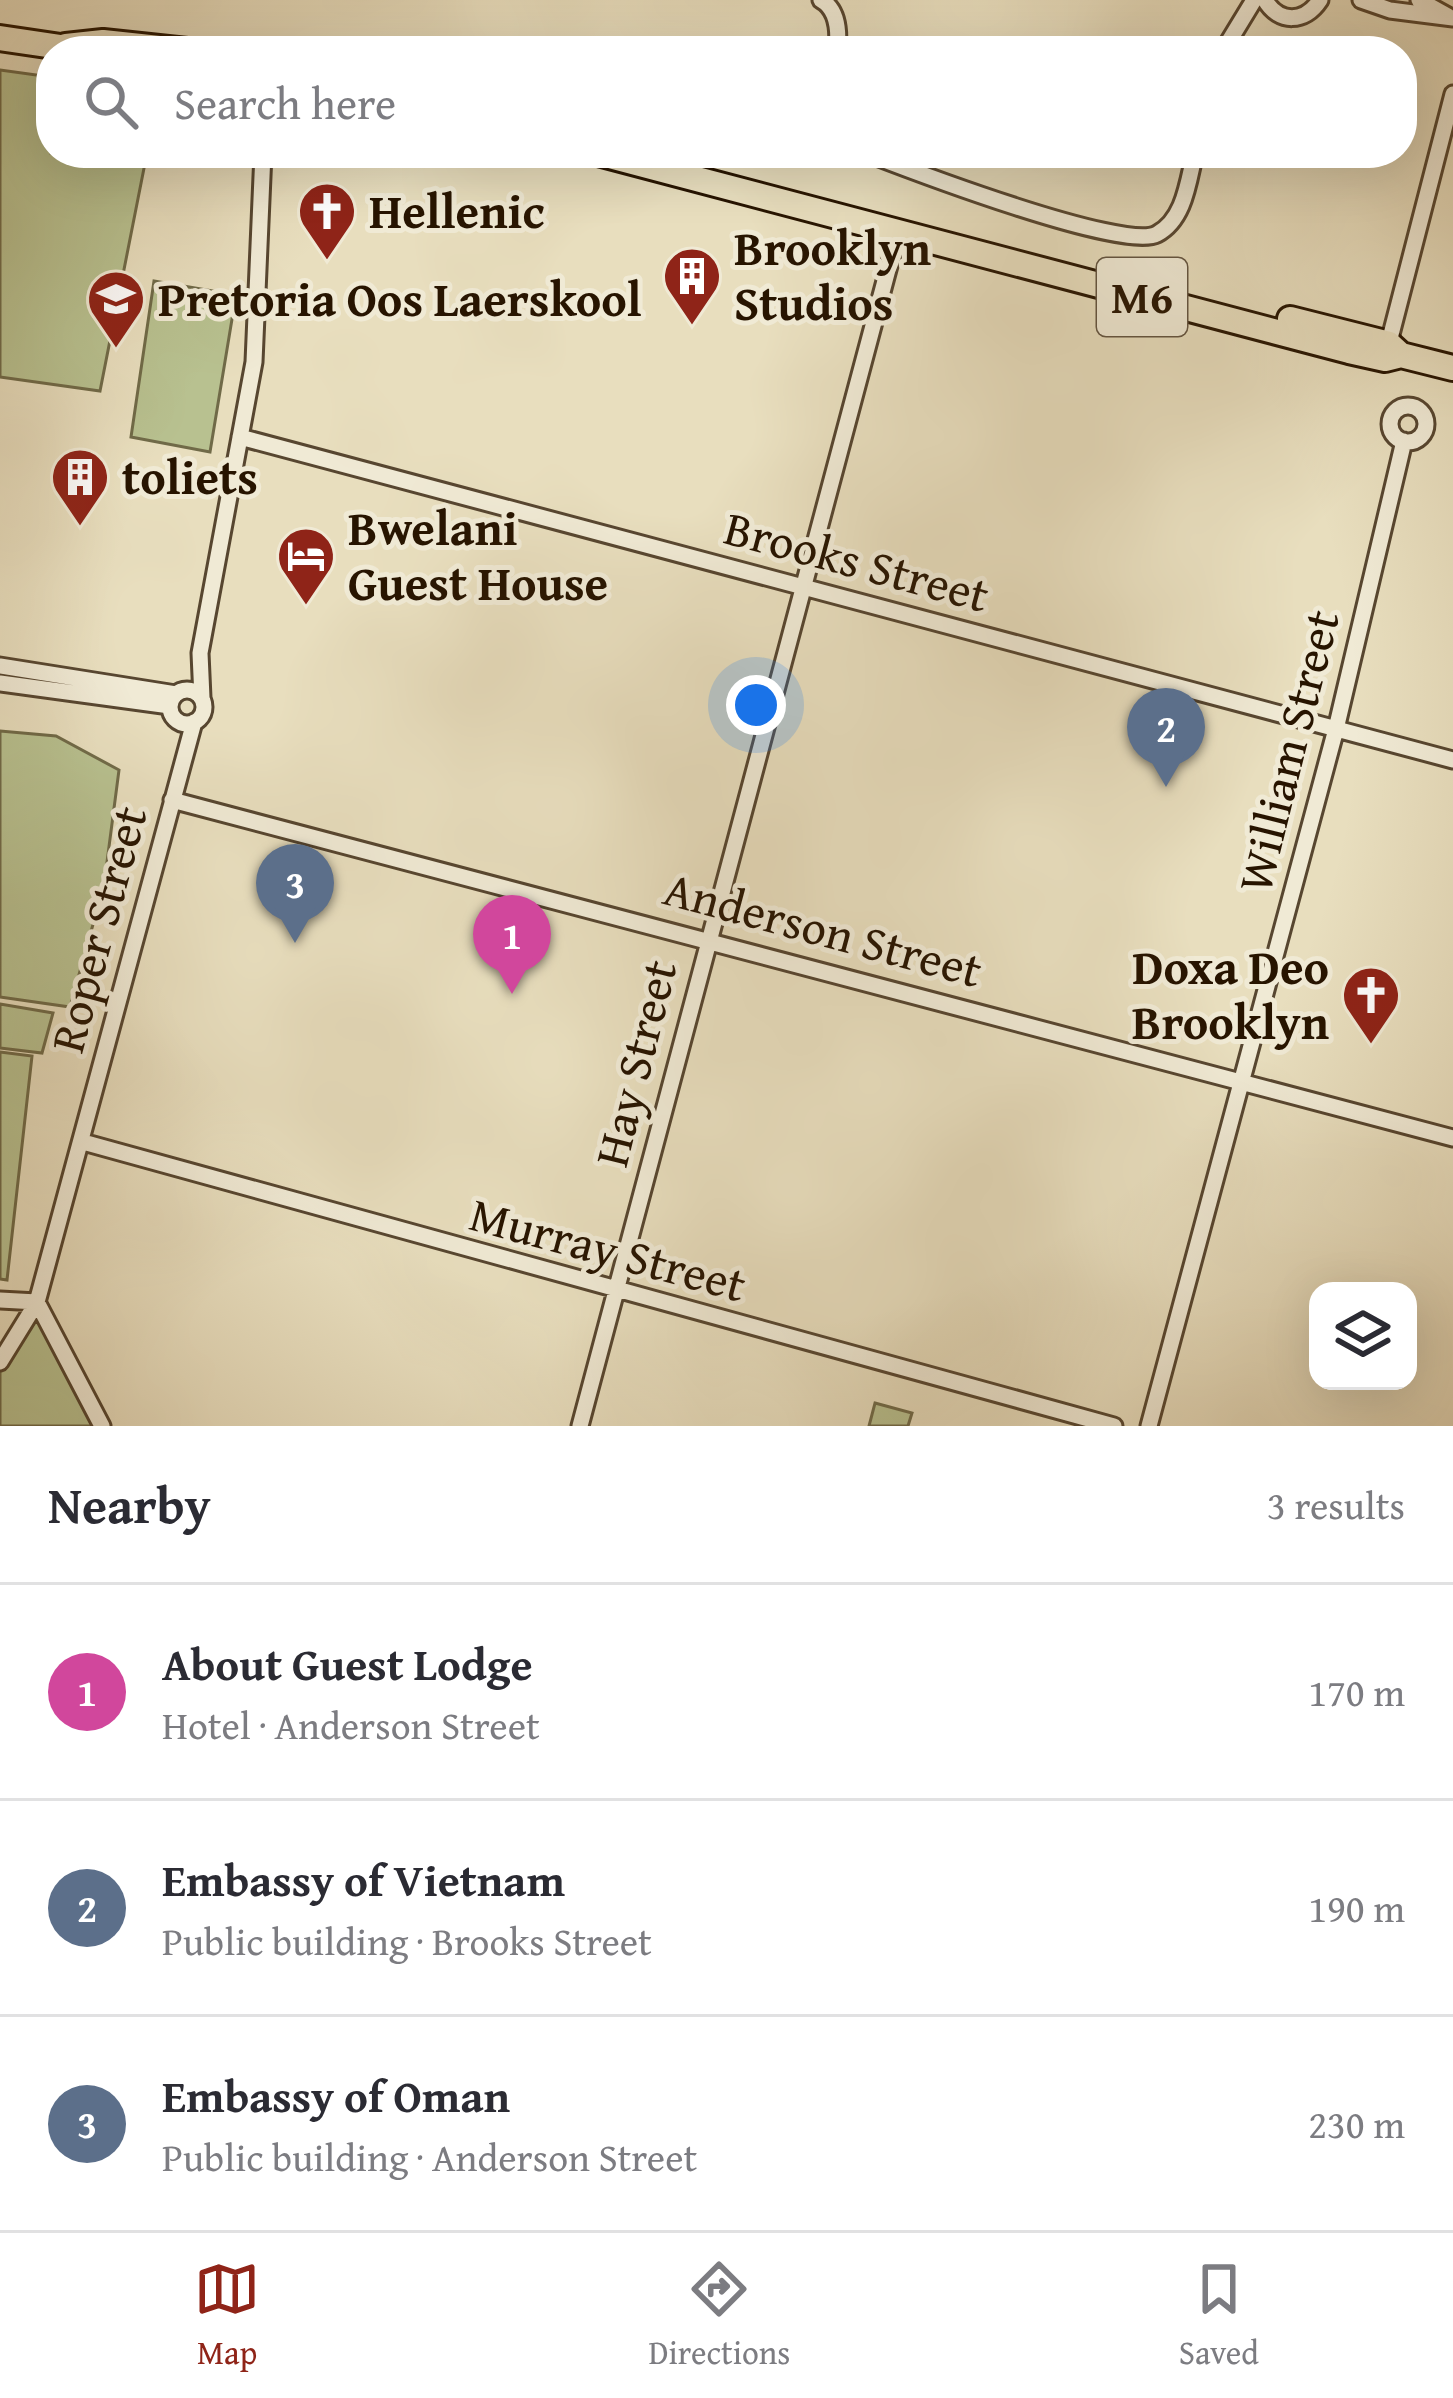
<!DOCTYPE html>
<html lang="en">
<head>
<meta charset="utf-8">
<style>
	:root { --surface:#fff; --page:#f2f2f3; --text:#2b2b33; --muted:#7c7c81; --line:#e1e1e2; --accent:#8f2418 }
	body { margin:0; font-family:"Gentium Book Plus",serif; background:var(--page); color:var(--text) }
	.controls { position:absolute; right:36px; bottom:36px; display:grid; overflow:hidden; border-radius:24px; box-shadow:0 12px 48px #0002 }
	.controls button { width:108px; height:108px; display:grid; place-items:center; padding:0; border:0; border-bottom:3px solid var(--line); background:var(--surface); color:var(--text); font:60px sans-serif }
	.you { position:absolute; left:756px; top:705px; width:42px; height:42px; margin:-30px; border:9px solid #fff; border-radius:50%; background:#1a73e8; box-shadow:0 0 0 18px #1a73e833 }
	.badge { display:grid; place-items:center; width:78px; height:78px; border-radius:50%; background:var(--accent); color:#fff; font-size:39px; font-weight:700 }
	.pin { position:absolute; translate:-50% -99px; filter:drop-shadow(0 3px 6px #0008) }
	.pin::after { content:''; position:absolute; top:63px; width:42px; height:36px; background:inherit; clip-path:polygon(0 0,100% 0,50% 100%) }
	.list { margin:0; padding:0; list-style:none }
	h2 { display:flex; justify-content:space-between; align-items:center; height:156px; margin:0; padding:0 48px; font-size:51px }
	h2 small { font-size:39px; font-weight:400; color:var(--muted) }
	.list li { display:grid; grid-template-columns:78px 1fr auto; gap:36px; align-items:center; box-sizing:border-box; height:216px; padding:0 48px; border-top:3px solid var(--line) }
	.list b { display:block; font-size:45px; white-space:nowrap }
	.list p { margin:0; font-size:39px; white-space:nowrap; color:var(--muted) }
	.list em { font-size:39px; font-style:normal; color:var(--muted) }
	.icon { flex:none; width:66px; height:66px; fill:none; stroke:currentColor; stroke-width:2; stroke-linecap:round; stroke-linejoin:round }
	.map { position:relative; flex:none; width:1453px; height:1426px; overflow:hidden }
	.search { position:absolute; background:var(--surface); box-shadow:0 12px 48px #0002; left:36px; right:36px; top:36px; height:132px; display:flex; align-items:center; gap:30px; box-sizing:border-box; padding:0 42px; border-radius:48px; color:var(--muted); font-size:45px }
	.sheet { height:804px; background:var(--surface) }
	nav { display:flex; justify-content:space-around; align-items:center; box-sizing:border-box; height:168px; border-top:3px solid var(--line); background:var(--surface); font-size:33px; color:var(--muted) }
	nav a { display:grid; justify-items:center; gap:6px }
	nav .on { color:var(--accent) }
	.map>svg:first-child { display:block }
</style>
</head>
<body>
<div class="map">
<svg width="1453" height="1426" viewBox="0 0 1453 1426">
	<rect width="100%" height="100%" fill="#e8debe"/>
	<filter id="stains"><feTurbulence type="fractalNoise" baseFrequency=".00167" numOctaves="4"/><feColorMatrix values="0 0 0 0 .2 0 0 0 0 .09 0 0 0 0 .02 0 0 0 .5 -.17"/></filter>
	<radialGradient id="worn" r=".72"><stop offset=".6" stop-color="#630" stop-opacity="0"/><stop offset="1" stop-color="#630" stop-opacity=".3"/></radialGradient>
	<path fill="#b8c190" stroke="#706a48" stroke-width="3" d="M0,70L51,77V153H147L100,391L0,377Z
		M154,281L236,295L210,452L131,437Z
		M0,731L56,736L119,770L104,885L70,1007L0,997Z
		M0,1004L53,1013L42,1053L0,1048Z
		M0,1052L32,1056L7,1280L0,1279Z
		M37,1306L96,1426H0V1367Z
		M875,1403L912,1413L908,1426H869Z"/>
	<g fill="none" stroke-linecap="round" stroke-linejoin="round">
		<defs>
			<path id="minor" d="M821,0C839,10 839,33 837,51
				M1265,0C1279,24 1305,23 1320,0
				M1361,0L1390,10L1453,18
				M1419,0L1448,16
				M1223,51L1254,0
				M866,153C910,170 1124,252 1157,234C1185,219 1188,181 1195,153
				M1387,350L1453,94
				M1390 424a18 18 0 1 1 36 0a18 18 0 1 1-36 0Z
				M240,437L1453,760
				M0,666L176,694
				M0,683L170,706
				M170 707a17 17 0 1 1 34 0a17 17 0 1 1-34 0Z
				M202,698L200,653L254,362L263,153
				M172,800L1453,1138
				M83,1142L1114,1426
				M0,1300L37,1302L102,1426
				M0,1362L37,1302L194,722
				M580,1426L898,232
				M1149,1426L1336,729L1404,441"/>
			<path id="primary" d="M0,38L81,50
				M66,46L103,42L187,51
				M598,153L1349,351L1385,359L1401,355
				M1290,319L1389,344L1401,355L1453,368"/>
		</defs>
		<use href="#minor" stroke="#574630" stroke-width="21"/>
		<use href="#primary" stroke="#271400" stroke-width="30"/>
		<use href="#minor" stroke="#f0ead5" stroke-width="15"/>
		<use href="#primary" stroke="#e8debe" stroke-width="24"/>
	</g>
	<defs>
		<symbol id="church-pin" viewBox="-11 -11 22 30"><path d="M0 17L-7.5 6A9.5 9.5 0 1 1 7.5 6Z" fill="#8f2418" stroke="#f0ead5"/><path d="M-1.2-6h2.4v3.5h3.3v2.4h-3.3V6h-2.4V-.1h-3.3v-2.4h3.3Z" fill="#fff"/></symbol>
		<symbol id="building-pin" viewBox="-11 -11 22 30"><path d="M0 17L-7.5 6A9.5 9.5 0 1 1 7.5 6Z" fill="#8f2418" stroke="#f0ead5"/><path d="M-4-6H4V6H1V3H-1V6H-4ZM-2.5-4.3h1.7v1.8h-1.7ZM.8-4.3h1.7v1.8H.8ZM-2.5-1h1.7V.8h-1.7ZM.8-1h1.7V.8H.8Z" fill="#fff"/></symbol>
		<symbol id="school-pin" viewBox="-11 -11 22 30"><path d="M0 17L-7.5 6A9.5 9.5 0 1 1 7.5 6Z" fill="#8f2418" stroke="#f0ead5"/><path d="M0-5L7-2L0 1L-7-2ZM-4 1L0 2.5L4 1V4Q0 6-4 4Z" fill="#fff"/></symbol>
		<symbol id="hotel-pin" viewBox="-11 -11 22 30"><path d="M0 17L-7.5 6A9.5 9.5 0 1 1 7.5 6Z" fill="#8f2418" stroke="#f0ead5"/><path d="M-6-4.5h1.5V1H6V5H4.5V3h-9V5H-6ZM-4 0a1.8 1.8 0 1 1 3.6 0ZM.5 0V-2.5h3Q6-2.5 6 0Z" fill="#fff"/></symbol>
	</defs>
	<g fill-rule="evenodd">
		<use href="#church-pin" x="294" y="178" width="66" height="90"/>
		<use href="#building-pin" x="659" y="243" width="66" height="90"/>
		<use href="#school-pin" x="83" y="266" width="66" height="90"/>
		<use href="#building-pin" x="47" y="444" width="66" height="90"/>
		<use href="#hotel-pin" x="273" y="523" width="66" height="90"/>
		<use href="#church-pin" x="1338" y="962" width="66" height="90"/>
	</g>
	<g text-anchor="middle" stroke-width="10" stroke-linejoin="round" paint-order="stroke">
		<rect fill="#f0ead5" stroke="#635440" stroke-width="3" x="1097" y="258" width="90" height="78" rx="9"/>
		<g font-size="45" font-weight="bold" fill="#271400">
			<text x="1142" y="313">M6</text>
		</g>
		<g font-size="48" font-weight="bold" fill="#271400" stroke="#f0ead5" text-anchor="start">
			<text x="369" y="228">Hellenic</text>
			<text x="734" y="265">Brooklyn<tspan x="734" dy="55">Studios</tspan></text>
			<text x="158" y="316">Pretoria Oos Laerskool</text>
			<text x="122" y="494">toliets</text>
			<text x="348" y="545">Bwelani<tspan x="348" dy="55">Guest House</tspan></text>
			<text x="1329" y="984" text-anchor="end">Doxa Deo<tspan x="1329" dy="55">Brooklyn</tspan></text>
		</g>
		<g font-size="48" fill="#271400" stroke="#f0ead5">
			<text transform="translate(857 561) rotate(15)" y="17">Brooks Street</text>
			<text transform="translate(1288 751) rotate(-76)" y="17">William Street</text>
			<text transform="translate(98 929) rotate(-75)" y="17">Roper Street</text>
			<text transform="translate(823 929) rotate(15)" y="17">Anderson Street</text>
			<text transform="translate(635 1063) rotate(-76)" y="17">Hay Street</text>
			<text transform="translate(608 1249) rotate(15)" y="17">Murray Street</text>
		</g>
	</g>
	<rect width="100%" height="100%" filter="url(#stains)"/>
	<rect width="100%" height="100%" fill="url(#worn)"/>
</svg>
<div class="controls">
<button><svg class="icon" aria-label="layers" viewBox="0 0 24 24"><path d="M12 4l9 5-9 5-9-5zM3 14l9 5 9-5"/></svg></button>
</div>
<div class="you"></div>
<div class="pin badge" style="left:512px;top:994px;background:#d1479c">1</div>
<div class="pin badge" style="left:1166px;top:787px;background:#5c6f8a">2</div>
<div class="pin badge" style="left:295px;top:943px;background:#5c6f8a">3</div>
<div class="search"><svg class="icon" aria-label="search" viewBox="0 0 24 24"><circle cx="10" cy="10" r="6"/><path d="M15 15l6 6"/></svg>Search here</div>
</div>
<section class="sheet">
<h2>Nearby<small>3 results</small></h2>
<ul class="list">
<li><span class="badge" style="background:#d1479c">1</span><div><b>About Guest Lodge</b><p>Hotel · Anderson Street</p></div><em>170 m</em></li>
<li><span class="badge" style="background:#5c6f8a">2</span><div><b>Embassy of Vietnam</b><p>Public building · Brooks Street</p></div><em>190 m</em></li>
<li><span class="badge" style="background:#5c6f8a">3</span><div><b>Embassy of Oman</b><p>Public building · Anderson Street</p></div><em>230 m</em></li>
</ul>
</section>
<nav>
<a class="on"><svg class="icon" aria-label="map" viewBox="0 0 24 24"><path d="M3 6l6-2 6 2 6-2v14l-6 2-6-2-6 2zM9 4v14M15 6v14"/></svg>Map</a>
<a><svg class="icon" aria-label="directions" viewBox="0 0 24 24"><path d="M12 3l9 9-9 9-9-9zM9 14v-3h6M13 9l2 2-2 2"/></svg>Directions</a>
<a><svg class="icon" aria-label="saved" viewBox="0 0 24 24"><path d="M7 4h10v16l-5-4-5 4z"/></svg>Saved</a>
</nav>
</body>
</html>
